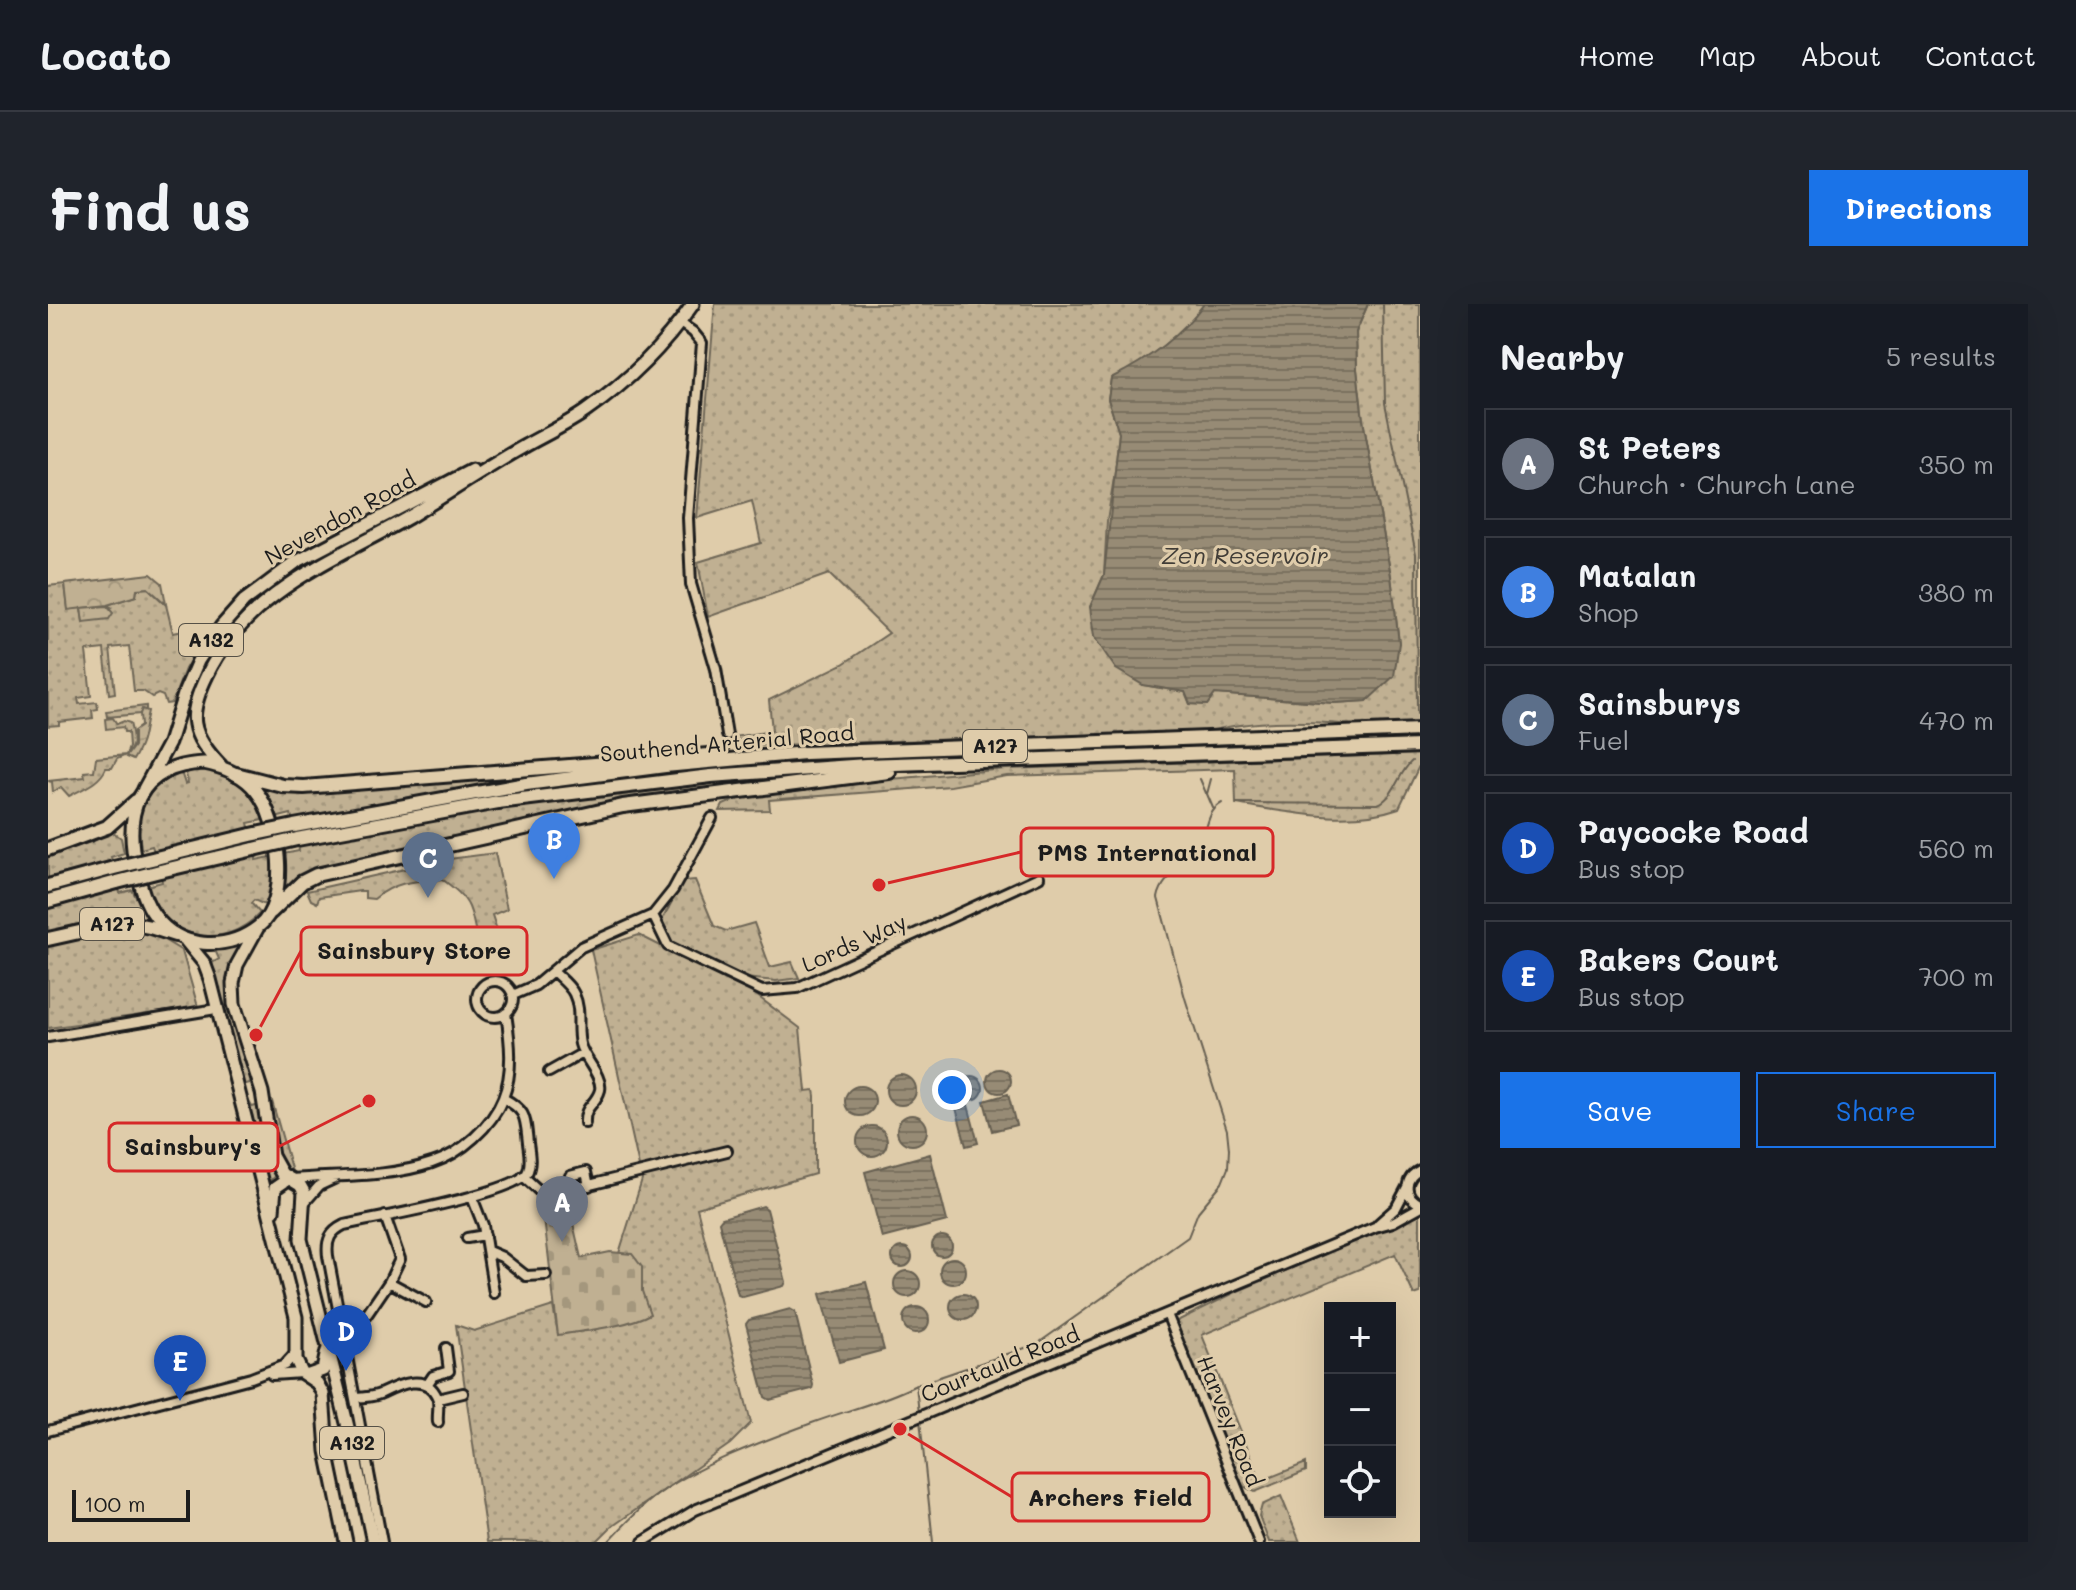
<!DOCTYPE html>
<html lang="en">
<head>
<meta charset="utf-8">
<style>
	:root { --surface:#171b24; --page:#20242c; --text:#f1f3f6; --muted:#9ea1a6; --line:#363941; --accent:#1a73e8 }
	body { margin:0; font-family:Mali,sans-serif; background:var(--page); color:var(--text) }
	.controls { position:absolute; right:24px; bottom:24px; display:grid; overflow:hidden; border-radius:0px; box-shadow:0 8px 32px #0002 }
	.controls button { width:72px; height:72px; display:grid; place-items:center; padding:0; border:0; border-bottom:2px solid var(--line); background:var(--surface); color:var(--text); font:40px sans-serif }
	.scale { position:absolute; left:24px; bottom:20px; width:118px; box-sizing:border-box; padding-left:8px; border:4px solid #1c1c1c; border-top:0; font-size:22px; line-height:28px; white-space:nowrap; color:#1c1c1c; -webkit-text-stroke:6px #dfccaa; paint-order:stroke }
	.you { position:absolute; left:904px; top:786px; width:28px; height:28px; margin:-20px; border:6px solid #fff; border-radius:50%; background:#1a73e8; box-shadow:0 0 0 12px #1a73e833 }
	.badge { display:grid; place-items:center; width:52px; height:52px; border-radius:50%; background:var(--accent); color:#fff; font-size:26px; font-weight:700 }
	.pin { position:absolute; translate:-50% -66px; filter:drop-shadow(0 2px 4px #0008) }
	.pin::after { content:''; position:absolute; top:42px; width:28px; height:24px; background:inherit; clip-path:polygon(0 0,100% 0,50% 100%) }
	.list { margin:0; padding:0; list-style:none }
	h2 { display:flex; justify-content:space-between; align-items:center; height:104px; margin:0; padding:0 32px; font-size:34px }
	h2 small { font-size:26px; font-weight:400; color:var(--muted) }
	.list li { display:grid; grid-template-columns:52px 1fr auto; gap:24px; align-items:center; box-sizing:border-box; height:112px; margin:0 16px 16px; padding:0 16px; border:2px solid var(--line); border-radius:0px }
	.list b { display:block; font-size:30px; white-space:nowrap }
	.list p { margin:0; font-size:26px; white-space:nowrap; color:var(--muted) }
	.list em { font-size:26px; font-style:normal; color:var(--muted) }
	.actions { display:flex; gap:16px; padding:24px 32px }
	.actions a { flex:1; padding:18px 0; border:2px solid var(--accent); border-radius:0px; text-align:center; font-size:28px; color:var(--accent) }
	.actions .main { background:var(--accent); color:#fff }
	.icon { flex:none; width:44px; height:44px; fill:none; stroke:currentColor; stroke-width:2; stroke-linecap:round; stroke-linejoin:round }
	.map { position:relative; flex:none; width:1372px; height:1238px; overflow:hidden; border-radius:0px }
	header { display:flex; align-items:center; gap:48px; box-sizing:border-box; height:112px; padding:0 40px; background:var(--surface); border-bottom:2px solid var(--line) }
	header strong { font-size:38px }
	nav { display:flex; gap:44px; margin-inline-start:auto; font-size:28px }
	.intro { display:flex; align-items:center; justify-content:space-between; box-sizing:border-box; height:192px; padding:0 48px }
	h1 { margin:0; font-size:56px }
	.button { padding:20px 36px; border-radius:0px; background:var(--accent); color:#fff; font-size:28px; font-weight:700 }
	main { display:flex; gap:48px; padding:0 48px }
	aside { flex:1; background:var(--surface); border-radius:0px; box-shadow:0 8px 32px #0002 }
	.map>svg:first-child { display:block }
</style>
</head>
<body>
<header>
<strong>Locato</strong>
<nav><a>Home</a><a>Map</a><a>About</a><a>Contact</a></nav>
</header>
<div class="intro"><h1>Find us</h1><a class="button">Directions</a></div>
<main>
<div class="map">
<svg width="1372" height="1238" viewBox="0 0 1372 1238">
	<defs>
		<pattern id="grass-dots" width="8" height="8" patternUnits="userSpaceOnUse" patternTransform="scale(2)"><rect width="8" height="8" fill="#c0b092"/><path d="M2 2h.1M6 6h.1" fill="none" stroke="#a4977d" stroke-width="1.8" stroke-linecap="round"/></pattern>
		<pattern id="forest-crowns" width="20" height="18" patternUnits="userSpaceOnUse" patternTransform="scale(2)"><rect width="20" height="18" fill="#c0b092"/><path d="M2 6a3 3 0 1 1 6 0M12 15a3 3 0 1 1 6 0" fill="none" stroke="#a4977d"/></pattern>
		<pattern id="cemetery-stones" width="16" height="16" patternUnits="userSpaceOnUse" patternTransform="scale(2)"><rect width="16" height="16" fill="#c0b092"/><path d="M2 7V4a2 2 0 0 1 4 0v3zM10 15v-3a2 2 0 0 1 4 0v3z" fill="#a4977d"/></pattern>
		<pattern id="park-tufts" width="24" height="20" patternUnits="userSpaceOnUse" patternTransform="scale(2)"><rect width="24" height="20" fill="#c0b092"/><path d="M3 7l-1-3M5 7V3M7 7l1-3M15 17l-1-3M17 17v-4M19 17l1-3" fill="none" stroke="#a4977d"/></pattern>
		<pattern id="water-rules" width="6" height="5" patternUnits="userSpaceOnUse" patternTransform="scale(2)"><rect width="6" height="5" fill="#978b75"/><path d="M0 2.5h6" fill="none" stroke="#7a715f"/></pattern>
	</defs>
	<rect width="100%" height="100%" fill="#dfccaa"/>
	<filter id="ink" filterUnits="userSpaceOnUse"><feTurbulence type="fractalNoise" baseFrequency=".0125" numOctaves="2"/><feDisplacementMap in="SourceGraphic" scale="16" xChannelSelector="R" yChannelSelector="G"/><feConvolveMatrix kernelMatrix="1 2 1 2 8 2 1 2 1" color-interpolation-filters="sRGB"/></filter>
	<g filter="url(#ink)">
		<path fill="url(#grass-dots)" stroke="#6e6657" stroke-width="2" d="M667,0H1156C1131,33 1100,56 1063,75L1060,95L1071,129L1067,168L1059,217L1056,271L1042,303L1095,381L1138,388L1142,400L1159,401L1167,390L1286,399L1319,397L1351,339L1343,272L1315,116L1309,65L1308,28L1320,0H1372V419C1350,420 1326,424 1304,421C1261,417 1203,415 1162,427L701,442L685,433L724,427L721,396L795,360L841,329L781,270L660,313L650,258L713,239L704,197L649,214Z
			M17,280L20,305L33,304L35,318L63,303L59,301L88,292L89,285L100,284L118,301L125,329L163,322L137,365L124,399L118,400L115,392L110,390L104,393L95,387H86L81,342L62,344L67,389L61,390L56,345L38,347L43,392L30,394L31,400L49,398L50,405L44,406L45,414L11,418V421L0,422V282Z
			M98,402V407L94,406L92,410L59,413L58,407Z
			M65,414L69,420L76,417L82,419C86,435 89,449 69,455L64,464H58C52,479 34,485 21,492L13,483L5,488L4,478L0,477L37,473L36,468L46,467L48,454L78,451L81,443L80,428H76L75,423L58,425L57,415Z
			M1372,450V460L1351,504C1300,522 1240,508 1188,500L1187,465L959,472L902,482L721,496L722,506L672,507L675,501L697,492L820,477L958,465Z
			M534,463L525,469L405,487L245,518L243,510L227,514L215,486L216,483L234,486Z
			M143,466C177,464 206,483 215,516L200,519L202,527L107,550L104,542L93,545L91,526L88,525C92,499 106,479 130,469L134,471L137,480L140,479L138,470Z
			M773,468V471L610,492L270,566L235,589L237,571L235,550L251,547L250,540L407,510L590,484Z
			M64,527L73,534L76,549L63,553L65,560L0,578V551L46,537Z
			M207,549L208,556L223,553C227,571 224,584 217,601L206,596L203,599L212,609C175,649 114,635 99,582L114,578L113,571Z
			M447,549L459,605L444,611L459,656L455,670L437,666C428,646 429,622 421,603C416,591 403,582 394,575C366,577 348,577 326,595L317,594V587H312L271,593L269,599L263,596L259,587L401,555Z
			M647,576L666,622L678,627L706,619L722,663L744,658L751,674L728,677L696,674L625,640L613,618L635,577Z
			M70,582L72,589L84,586L101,616L0,630V601Z
			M79,625L106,630L134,647L150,703L0,724V642L62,627Z
			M591,631L704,688L752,724L758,787L766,786L767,792V870L649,904L703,1119L682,1140L562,1224L548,1238H439L408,1021L426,1027L505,1002L510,1030L547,1026L594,876L543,646Z
			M187,642L191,645L183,666L208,792L202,779L194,781L164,659L171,655L167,646Z
			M197,790L204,803L212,801L217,856L227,872L220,878Z
			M221,797H224L244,868C221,854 225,821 221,797Z
			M1372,910V989L1366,991L1347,950L1154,1031L1213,1177L1258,1159V1167L1207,1188L1195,1182L1125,1019L1190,987Z
			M1233,1192L1252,1238H1221L1211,1212L1214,1201Z"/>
		<path fill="url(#forest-crowns)" stroke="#6e6657" stroke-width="2" d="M103,270L114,279L118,300L100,284L89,285L88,292L59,301L20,306L17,280Z
			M94,405L100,407C95,429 97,436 85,456L78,453L86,442V427L93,422L92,410Z"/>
		<path fill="url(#cemetery-stones)" stroke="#6e6657" stroke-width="2" d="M519,893L533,954L562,948L584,950L594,963V987L602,1010C578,1023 538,1026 510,1031L494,898Z"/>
		<path fill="url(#park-tufts)" stroke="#6e6657" stroke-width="2" d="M59,302L65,309L61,315L35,318L33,304Z"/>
		<path fill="url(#water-rules)" stroke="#665f51" stroke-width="2" d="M1156,0H1320L1308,28L1309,65L1315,116L1343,272L1351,339L1346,372L1319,397L1286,399L1167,390L1159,401L1142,400L1137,388L1095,381L1068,365L1046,333L1042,303L1056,271L1071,129L1060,95L1063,74C1100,56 1131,33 1156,0Z
			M939 777a12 12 0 1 1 24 0a12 12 0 1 1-24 0Z
			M838 786a15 15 0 1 1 30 0a15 15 0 1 1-30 0Z
			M911 784a12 12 0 1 1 24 0a12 12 0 1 1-24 0Z
			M797 797a15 15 0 1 1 30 0a15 15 0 1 1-30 0Z
			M960,790L968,821L944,827L936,797Z
			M920,801L930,839L918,842L908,804Z
			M849 826a15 15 0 1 1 30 0a15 15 0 1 1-30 0Z
			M809 837a15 15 0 1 1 30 0a15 15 0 1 1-30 0Z
			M882,850L899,917L834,934L817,868Z
			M715,902L719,905L738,978L736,982L695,993L690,991L671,918L674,914Z
			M884 942a10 10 0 1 1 20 0a10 10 0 1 1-20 0Z
			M844 953a10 10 0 1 1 20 0a10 10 0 1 1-20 0Z
			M892 967a13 13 0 1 1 26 0a13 13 0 1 1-26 0Z
			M846 980a13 13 0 1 1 26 0a13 13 0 1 1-26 0Z
			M818,978L836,1046L791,1058L772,990Z
			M902 1003a13 13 0 1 1 26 0a13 13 0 1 1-26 0Z
			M855 1016a13 13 0 1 1 26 0a13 13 0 1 1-26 0Z
			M742,1005L747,1008L765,1081L764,1085L722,1096L717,1093L698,1020L701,1016Z"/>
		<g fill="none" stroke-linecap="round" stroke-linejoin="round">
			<path stroke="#665f51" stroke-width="2" d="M1335,0L1337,99L1368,250L1369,410
				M1152,475L1158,489
				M1163,475L1159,490L1165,504
				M1189,499L1330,500C1347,493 1350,469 1364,457
				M868,1081L989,1040L1140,933L1150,908L1174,879L1180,864L1181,845L1179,826L1137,694L1110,594C1114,571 1139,562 1151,544C1160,529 1157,508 1174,499
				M872,1116L885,1238
				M560,1238C574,1223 588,1208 604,1195C644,1163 715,1137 764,1119C799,1106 835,1098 868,1081L871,1110"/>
			<defs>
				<path id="minor" d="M632,19L645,28L654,39L640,214L643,280L668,365L679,431
					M605,611L620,642L714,687L749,684L991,573
					M505,667C512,674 522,681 526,690C534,707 528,723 532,740C535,754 555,772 552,786C548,801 536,801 537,819
					M429 695a18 18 0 1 1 36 0a18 18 0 1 1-36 0Z
					M465,691L488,681L533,643L605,611L625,586L664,514
					M0,733L168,705
					M501,768L535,749
					M1372,866C1356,874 1355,892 1372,900
					M475,872L497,892L679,847
					M522,872L538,868L541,882
					M243,875C289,871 340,874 384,859C413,850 444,822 455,794C466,767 462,736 458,709
					M424,893L435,921L446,989
					M257,898L271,882L286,875
					M337,912L352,955L341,978L378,998
					M1330,920L1348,904L1359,883
					M419,934L437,931
					M440,947L454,953L478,972L498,971
					M1119,1010L1211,1238
					M309,1025L341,978
					M224,1071L254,1069
					M379,1081L385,1072L401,1067L398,1044
					M309,1094C316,1093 327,1093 334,1089C350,1081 379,1068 389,1093C392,1099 389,1111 390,1118
					M390,1095L415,1089
					M0,1127L203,1074L237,1061L247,1050
					M334,1238L280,952C278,936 282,928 296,921C328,914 464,890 479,869C484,860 481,848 480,839C477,813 479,807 455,794
					M595,1238L647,1206L1327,923L1345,918L1372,903"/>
				<path id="major" d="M156,459C176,463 195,470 208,487C232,516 243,598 210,623C178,648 131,645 107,612C97,599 93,583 89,567C75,510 88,462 156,459Z
					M173,462C142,430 139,412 159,371C200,287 284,257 361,213C399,190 436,165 475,143C496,131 518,121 538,107C580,78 616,42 645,0
					M96,485L121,439L137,387L150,357L173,323L196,297L248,258L424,166
					M210,623L189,661L185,679L186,700L214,788L224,852L234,870L252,881L256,888L253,935L301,1127L325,1238
					M138,637L156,659L162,675L248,1013V1056L254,1069L269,1079L275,1090L279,1147L298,1238
					M225,907L227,884L240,875
					M261,1071L275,1066L279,1047"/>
				<path id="highway" d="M188,470L235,482L256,483L674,450
					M246,522L478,480L617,462L757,449L1372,426
					M249,535L450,498L663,472L818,461L1372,442
					M0,545L59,523L88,497
					M108,554L203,531
					M112,567L206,545
					M0,582L66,564
					M0,597L69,578
					M223,608L254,578L268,571L575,502L841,468
					M0,635L76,618L102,623L127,631"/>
			</defs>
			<use href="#minor" stroke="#1c1c1c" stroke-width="14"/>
			<use href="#major" stroke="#1c1c1c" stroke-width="17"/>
			<use href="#highway" stroke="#1c1c1c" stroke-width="18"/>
			<use href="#minor" stroke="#dfccaa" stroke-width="8"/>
			<use href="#major" stroke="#dfccaa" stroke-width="11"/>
			<use href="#highway" stroke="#dfccaa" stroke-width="12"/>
			<defs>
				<path id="highway-bridge" d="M203,531L246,522
					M206,545L249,535
					M66,564L108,554
					M69,578L112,567"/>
			</defs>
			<use href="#highway-bridge" stroke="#1c1c1c" stroke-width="18" stroke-linecap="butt"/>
			<use href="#highway-bridge" stroke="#dfccaa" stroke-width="12"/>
		</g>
	</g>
	<g text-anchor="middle" stroke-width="6" stroke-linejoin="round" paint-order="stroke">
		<g fill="#dfccaa" stroke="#565147" stroke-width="2">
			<rect x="131" y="320" width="64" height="32" rx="6"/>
			<rect x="915" y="426" width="64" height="32" rx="6"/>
			<rect x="32" y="604" width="64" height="32" rx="6"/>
			<rect x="272" y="1123" width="64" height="32" rx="6"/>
		</g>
		<g font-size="20" font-weight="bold" fill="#1c1c1c">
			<text x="163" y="343">A132</text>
			<text x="947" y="449">A127</text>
			<text x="64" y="627">A127</text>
			<text x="304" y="1146">A132</text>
		</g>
		<g font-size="22" fill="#1c1c1c" stroke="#dfccaa">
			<text transform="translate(292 214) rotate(-29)" y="8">Nevendon Road</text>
			<text transform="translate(679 439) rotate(-5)" y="8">Southend Arterial Road</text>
			<text transform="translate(806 639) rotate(-24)" y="8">Lords Way</text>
			<text transform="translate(952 1060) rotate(-22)" y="8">Courtauld Road</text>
			<text transform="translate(1182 1117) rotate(68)" y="8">Harvey Road</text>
		</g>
		<g font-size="24" font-style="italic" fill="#413d37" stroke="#dfccaa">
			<text x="1197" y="260">Zen Reservoir</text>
		</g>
	</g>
	<path fill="none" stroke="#d62828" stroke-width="3" d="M831 581L973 548M208 731L253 647M321 797L230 843M852 1125L964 1193"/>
	<g fill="#d62828" stroke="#dfccaa" stroke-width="3">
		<circle cx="831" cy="581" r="8"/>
		<circle cx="208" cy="731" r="8"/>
		<circle cx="321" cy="797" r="8"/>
		<circle cx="852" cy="1125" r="8"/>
	</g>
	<g fill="#dfccaa" stroke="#d62828" stroke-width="3">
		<rect x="973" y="524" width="252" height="48" rx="8"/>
		<rect x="253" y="623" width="226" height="48" rx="8"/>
		<rect x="61" y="819" width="169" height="48" rx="8"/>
		<rect x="964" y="1169" width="197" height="48" rx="8"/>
	</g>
	<g font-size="24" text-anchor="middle" font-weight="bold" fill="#1c1c1c">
		<text x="1099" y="557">PMS International</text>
		<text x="366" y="655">Sainsbury Store</text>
		<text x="145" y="851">Sainsbury's</text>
		<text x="1062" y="1202">Archers Field</text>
	</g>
</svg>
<div class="controls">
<button>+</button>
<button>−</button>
<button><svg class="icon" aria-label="locate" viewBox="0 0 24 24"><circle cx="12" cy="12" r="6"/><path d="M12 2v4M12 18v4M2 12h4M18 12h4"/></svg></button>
</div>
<div class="scale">100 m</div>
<div class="you"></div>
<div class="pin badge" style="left:514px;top:938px;background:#6b7280">A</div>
<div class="pin badge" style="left:506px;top:575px;background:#3f7fe0">B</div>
<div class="pin badge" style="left:380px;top:594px;background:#5c6f8a">C</div>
<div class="pin badge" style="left:298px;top:1067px;background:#1a4fb4">D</div>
<div class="pin badge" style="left:132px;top:1097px;background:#1a4fb4">E</div>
</div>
<aside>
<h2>Nearby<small>5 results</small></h2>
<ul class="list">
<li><span class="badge" style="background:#6b7280">A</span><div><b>St Peters</b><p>Church · Church Lane</p></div><em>350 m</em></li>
<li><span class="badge" style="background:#3f7fe0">B</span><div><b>Matalan</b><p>Shop</p></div><em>380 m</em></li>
<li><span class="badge" style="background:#5c6f8a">C</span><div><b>Sainsburys</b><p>Fuel</p></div><em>470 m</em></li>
<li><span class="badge" style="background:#1a4fb4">D</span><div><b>Paycocke Road</b><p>Bus stop</p></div><em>560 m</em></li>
<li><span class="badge" style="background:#1a4fb4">E</span><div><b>Bakers Court</b><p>Bus stop</p></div><em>700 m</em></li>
</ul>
<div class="actions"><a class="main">Save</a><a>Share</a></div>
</aside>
</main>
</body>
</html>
